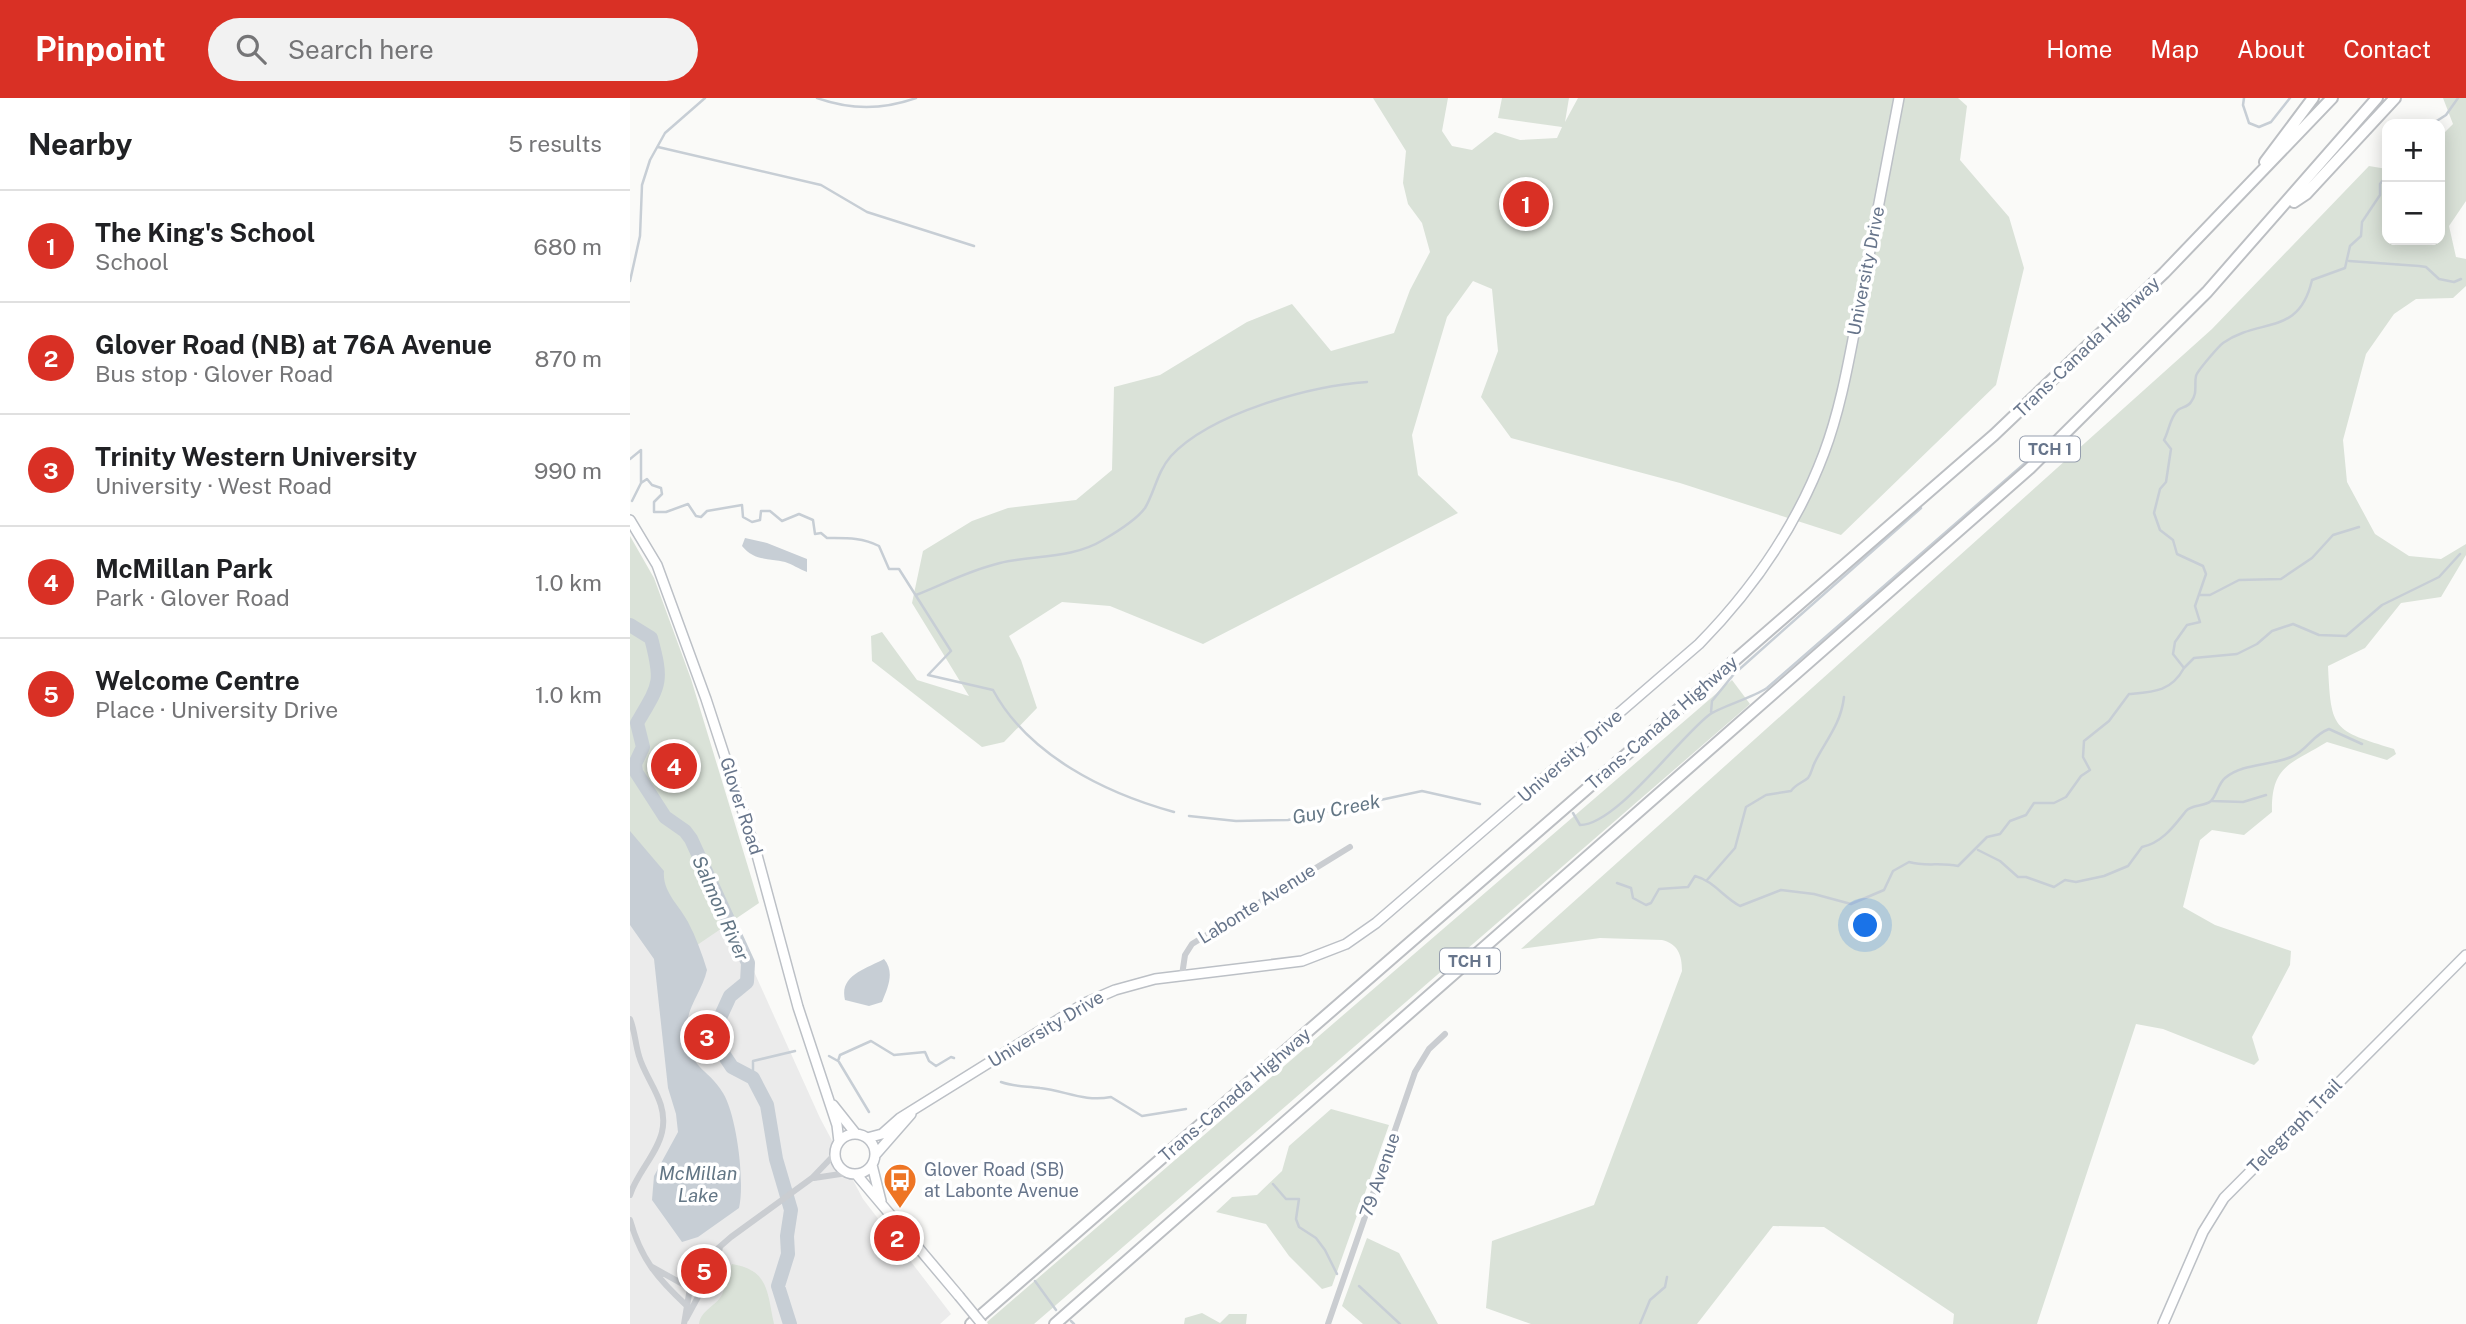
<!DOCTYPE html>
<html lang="en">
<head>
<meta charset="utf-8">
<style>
	:root { --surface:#fff; --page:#f2f2f2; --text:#202124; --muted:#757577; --line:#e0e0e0; --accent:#d93025 }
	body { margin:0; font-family:"Public Sans",sans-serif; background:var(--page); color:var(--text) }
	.controls { position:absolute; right:21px; top:21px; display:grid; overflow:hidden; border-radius:14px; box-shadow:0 4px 18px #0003 }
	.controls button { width:63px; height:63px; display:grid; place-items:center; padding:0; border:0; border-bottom:2px solid var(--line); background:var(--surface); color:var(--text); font:35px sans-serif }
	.you { position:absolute; left:1236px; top:828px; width:24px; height:24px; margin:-18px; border:5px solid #fff; border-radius:50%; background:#1a73e8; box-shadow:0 0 0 10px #1a73e833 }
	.badge { display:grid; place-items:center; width:46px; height:46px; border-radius:50%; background:var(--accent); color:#fff; font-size:23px; font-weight:700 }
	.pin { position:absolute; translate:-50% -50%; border:4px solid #fff; box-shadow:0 2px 7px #0006 }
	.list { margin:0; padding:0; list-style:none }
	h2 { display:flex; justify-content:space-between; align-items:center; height:91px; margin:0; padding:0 28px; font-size:30px }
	h2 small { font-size:23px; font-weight:400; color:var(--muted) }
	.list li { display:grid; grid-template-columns:46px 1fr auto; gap:21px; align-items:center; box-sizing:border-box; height:112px; padding:0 28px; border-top:2px solid var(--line) }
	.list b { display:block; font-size:26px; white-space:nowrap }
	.list p { margin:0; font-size:23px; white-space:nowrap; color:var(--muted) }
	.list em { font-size:23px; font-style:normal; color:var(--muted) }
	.icon { flex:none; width:38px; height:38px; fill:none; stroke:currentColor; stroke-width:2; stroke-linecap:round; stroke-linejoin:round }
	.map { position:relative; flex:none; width:1836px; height:1226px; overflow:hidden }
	header { display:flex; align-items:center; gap:42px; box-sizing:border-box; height:98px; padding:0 35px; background:var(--accent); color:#fff }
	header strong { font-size:33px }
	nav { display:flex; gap:38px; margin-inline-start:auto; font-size:24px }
	.search { width:490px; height:63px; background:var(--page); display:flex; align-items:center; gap:18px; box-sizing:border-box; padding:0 24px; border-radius:38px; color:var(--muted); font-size:26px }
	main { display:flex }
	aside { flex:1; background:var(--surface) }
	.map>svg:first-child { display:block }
</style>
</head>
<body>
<header>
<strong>Pinpoint</strong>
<div class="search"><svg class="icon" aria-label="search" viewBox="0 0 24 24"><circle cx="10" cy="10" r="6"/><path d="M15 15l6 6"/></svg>Search here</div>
<nav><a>Home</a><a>Map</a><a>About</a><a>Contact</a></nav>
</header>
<main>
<aside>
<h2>Nearby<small>5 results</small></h2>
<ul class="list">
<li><span class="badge">1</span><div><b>The King's School</b><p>School</p></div><em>680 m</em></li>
<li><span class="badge">2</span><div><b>Glover Road (NB) at 76A Avenue</b><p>Bus stop · Glover Road</p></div><em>870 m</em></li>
<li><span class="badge">3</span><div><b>Trinity Western University</b><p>University · West Road</p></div><em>990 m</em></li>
<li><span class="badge">4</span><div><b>McMillan Park</b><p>Park · Glover Road</p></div><em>1.0 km</em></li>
<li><span class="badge">5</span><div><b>Welcome Centre</b><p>Place · University Drive</p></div><em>1.0 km</em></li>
</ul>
</aside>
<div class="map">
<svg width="1836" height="1226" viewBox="0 0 1836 1226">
	<rect width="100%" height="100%" fill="#fafaf8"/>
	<path fill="#ebebeb" d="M0,755L96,823L112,847L190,1020L233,1101L321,1216L310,1226H0Z"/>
	<path fill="#dae2d8" d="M743,0H818L812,33L822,48L842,52L865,34L890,42L927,40L932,29L868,20L872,0H939L935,24L948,0H1328L1337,8L1330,62L1379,119L1394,170L1366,287L1211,437L1050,385L881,340L851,299L868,253L862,191L843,183L817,219L782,337L788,377L828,415L573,546L480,508L432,504L379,538L391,562L407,610L374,644L352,649L242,563L241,538L252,534L287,582L339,598L282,505L293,453L342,423L378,410L446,402L482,372L484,289L530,277L617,224L662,206L701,253L764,235L780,192L800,154L792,125L778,106L773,85L776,53Z
		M1813,0H1836V103L1819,128L1826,159L1836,161V188L1823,200L1786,201L1764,216L1736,256L1713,342L1717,384L1745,436L1779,458L1811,461L1836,446V457L1811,499L1771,505L1735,550L1698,568C1701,633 1703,632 1764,651L1766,656L1757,662L1697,644C1661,666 1641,667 1642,714L1614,737L1582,732L1570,742L1553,809L1585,827L1661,853L1660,867L1622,939L1629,962L1624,967L1533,931L1506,926L1407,1226H1323L1324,1216L1194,1129L1143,1128L1067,1226H901L856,1210L862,1143L964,1107L1052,873C1052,857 1048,846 1032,842L970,840L891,851L1582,231L1739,68L1757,71V142H1810V39L1823,26Z
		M0,438L24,480L61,581L129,805L51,858L0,755Z
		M1102,582L1120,606L404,1226H358L357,1224Z
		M701,1011L759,1027L702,1188L692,1191L659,1158L636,1126L586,1114L602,1099L627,1097L652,1073L659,1048Z
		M737,1140L769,1155L808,1226H733L712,1208Z
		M102,1166C139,1172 137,1194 144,1226H69C71,1211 89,1207 93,1194C97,1184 96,1176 102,1166Z
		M572,1215L590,1225L599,1216H617L616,1226H554L555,1220Z"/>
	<path fill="#c7ced5" d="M115,440L137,445L177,461V474C169,471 162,466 155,464C138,460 124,463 112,448Z
		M0,733L34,773C32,794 50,808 58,824C66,839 72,856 77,872C72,894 56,909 57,932C59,973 77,968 93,995C107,1018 115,1085 109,1110L68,1139L52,1144L22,1102L24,1078L48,1034L46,1016L38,990L24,861L0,827Z
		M254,861C265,874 258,889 252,904L239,908L215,902C209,877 236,871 254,861Z"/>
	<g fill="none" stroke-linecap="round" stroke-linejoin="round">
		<path stroke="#c7ced5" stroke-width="2.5" d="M187,0C221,12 252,12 286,0
			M1614,0L1613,7L1619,25L1629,29L1641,24L1660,0
			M1802,26L1816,17L1828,0
			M28,49L191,87L237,114L344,148
			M1719,163L1789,168L1796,169L1809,181L1824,184L1831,181
			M0,183L10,138L12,87L20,62L35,35L75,0
			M0,361L11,352V385L2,403
			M11,385L17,381L22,387L31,390L32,396L24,404V414H36L58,406L66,418L71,419L77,413L112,407L113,419L122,424L130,422L131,413H140L152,423L169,416L183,422L185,436L191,435L197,440C215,440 232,439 249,448L259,471H269L321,553L298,577L363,592C398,657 475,695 544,714
			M286,497C314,486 340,472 370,465C404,457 442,461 473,442C485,435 507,421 515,410C525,393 527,374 541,358C581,315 680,288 737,284
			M1569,497H1580L1609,482L1651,481L1682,460L1703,437L1729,429
			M1554,570L1564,560L1607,556L1627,546L1642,533L1663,526L1689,537L1716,538L1752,507L1809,479L1830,456
			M1081,614L1082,603L1104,576L1291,410
			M1582,703L1613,704L1636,697
			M943,715L950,727C986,727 1048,641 1079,617C1089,609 1120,601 1137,590L1418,345
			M559,718L606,723L658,722L792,693L850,706
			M1348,752L1370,763L1388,779H1396L1424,789L1435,782L1446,784L1474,778L1498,768L1512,749C1532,745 1544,728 1556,713C1562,706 1574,709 1581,703C1587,697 1588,686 1595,680C1613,665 1640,668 1661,659C1677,653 1682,637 1699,631L1732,646
			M1077,782L1105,750L1116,709L1136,697L1161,693C1166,686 1172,685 1178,680C1182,675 1182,669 1185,664C1196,642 1211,626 1214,599
			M987,785L1001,790L1003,800L1016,807L1021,805L1029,791L1058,789L1065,778C1084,783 1093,799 1110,808L1151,792L1184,796L1221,806L1254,792L1263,773L1279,764C1296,769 1310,764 1328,768L1357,739L1370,736L1380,723L1396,717L1404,705H1424L1436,699L1451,678L1460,672L1453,659L1454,643L1479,623L1499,596C1523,594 1541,594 1554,570L1543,556L1545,544L1557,527L1570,524L1565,508L1576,476L1573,468L1547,456L1543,442L1530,432L1524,415L1530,391L1536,384L1541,351L1534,342C1539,333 1540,319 1548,312C1552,309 1558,309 1561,304C1568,295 1564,287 1566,278C1567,273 1589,248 1593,245C1630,219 1669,239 1682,182L1715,170L1720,148L1731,138L1732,124L1750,97V86L1757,77
			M199,958L208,963L210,957L241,943L264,957L295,954L299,963L306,968L321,959L324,960
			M209,964L239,1014
			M123,980V963L165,953
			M371,984C385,989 396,988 410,990C436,993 454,1004 481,999L512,1018L556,1011
			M643,1086L656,1101H669L666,1121L669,1129L686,1140L695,1152L707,1176
			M405,1183L426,1212
			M729,1188L770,1226
			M441,1223L444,1226
			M1010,1226L1020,1202L1035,1189L1037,1179"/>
		<path stroke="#c7ced5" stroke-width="14" d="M0,527L21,540C33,585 30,586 7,625L13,649L5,666L6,674L35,719L55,733L61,741L118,865L117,884L100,898L89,922V937L94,957L102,969L123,980L137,1007L146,1061L161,1112L157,1138L158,1156L148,1188L160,1226"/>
		<defs>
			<path id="secondary" d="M0,422L27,467L76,601L127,757L168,909L207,1027L209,1044
				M203,1007L226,1036
				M205 1056a20 20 0 1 1 40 0a20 20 0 1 1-40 0Z
				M237,1040L252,1036L270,1020L455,905L485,892L525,881L672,863L716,846L746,825L1069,546C1123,491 1167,427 1194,355C1212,307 1220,255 1230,205C1243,136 1256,68 1269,0
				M246,1056L281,1016
				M242,1067L251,1103
				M226,1076L329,1198
				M1533,1226L1573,1134L1594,1100L1836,857"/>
			<path id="highway" d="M1635,64L1683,0
				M1664,104L1676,96L1765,0
				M341,1226L1364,337L1534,175L1702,0
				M425,1226L1400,370L1577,194L1747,0"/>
		</defs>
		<use href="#secondary" stroke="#bcc0c6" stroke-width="12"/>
		<use href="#highway" stroke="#bcbfc3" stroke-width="14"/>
		<path stroke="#cacdd1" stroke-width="6" d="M552,877L555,857L562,846L720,749
			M0,921C5,933 5,945 9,958C16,983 39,1004 32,1034C27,1056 7,1075 0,1097
			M184,1080L217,1075
			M0,1122C11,1161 27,1180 56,1207
			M22,1169L60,1190
			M56,1221L87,1164L90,1149
			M54,1226L60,1190L70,1166L101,1139L182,1080L205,1056
			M698,1226L785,974L799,951L815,936"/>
		<use href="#secondary" stroke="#fff" stroke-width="9"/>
		<use href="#highway" stroke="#fff" stroke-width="10"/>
		<defs>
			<path id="secondary-bridge" d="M329,1198L352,1226"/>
		</defs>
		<use href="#secondary-bridge" stroke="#bcc0c6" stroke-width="12" stroke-linecap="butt"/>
		<use href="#secondary-bridge" stroke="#fff" stroke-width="9"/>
	</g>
	<defs>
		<symbol id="bus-pin" viewBox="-11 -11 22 30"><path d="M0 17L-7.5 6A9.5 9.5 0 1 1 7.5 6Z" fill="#ee7524" stroke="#fff"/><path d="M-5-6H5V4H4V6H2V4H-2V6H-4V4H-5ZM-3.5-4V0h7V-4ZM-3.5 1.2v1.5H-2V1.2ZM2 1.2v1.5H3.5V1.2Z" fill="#fff"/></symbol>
	</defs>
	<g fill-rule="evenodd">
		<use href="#bus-pin" x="251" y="1063" width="38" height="52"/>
	</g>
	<g text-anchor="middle" stroke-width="7" stroke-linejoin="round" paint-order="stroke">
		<g fill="#fff" stroke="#959eae" stroke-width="2">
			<rect x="1390" y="338.5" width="60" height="25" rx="5"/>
			<rect x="810" y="850.5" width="60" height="25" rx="5"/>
		</g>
		<g font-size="16" font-weight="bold" fill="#67758b">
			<text x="1420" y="357">TCH 1</text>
			<text x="840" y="869">TCH 1</text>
		</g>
		<g font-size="18" fill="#67758b" stroke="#fff">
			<text transform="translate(1236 173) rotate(-79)" y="6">University Drive</text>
			<text transform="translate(1457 249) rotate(-44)" y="6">Trans-Canada Highway</text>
			<text transform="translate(1032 625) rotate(-41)" y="6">Trans-Canada Highway</text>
			<text transform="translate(940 658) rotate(-41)" y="6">University Drive</text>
			<text transform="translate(111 708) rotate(72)" y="6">Glover Road</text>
			<text transform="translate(627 806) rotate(-32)" y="6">Labonte Avenue</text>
			<text transform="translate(416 931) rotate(-31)" y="6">University Drive</text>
			<text transform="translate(605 997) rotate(-41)" y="6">Trans-Canada Highway</text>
			<text transform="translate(1665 1028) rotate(-45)" y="6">Telegraph Trail</text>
			<text transform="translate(750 1077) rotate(-71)" y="6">79 Avenue</text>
		</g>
		<g font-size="18" fill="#67758b" stroke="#fff" text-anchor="start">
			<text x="294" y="1078">Glover Road (SB)<tspan x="294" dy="21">at Labonte Avenue</tspan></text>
		</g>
		<g font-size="19" font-style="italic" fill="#637685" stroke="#fff">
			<text transform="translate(706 711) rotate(-11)" y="7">Guy Creek</text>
			<text transform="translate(91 810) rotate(66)" y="7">Salmon River</text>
			<text x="68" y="1082">McMillan<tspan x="68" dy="22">Lake</tspan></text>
		</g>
	</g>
</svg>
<div class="controls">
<button>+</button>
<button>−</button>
</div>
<div class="you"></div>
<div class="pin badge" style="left:896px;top:106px">1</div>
<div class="pin badge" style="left:267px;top:1140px">2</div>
<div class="pin badge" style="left:77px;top:939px">3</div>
<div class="pin badge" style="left:44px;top:668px">4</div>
<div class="pin badge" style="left:74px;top:1173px">5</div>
</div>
</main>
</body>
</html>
